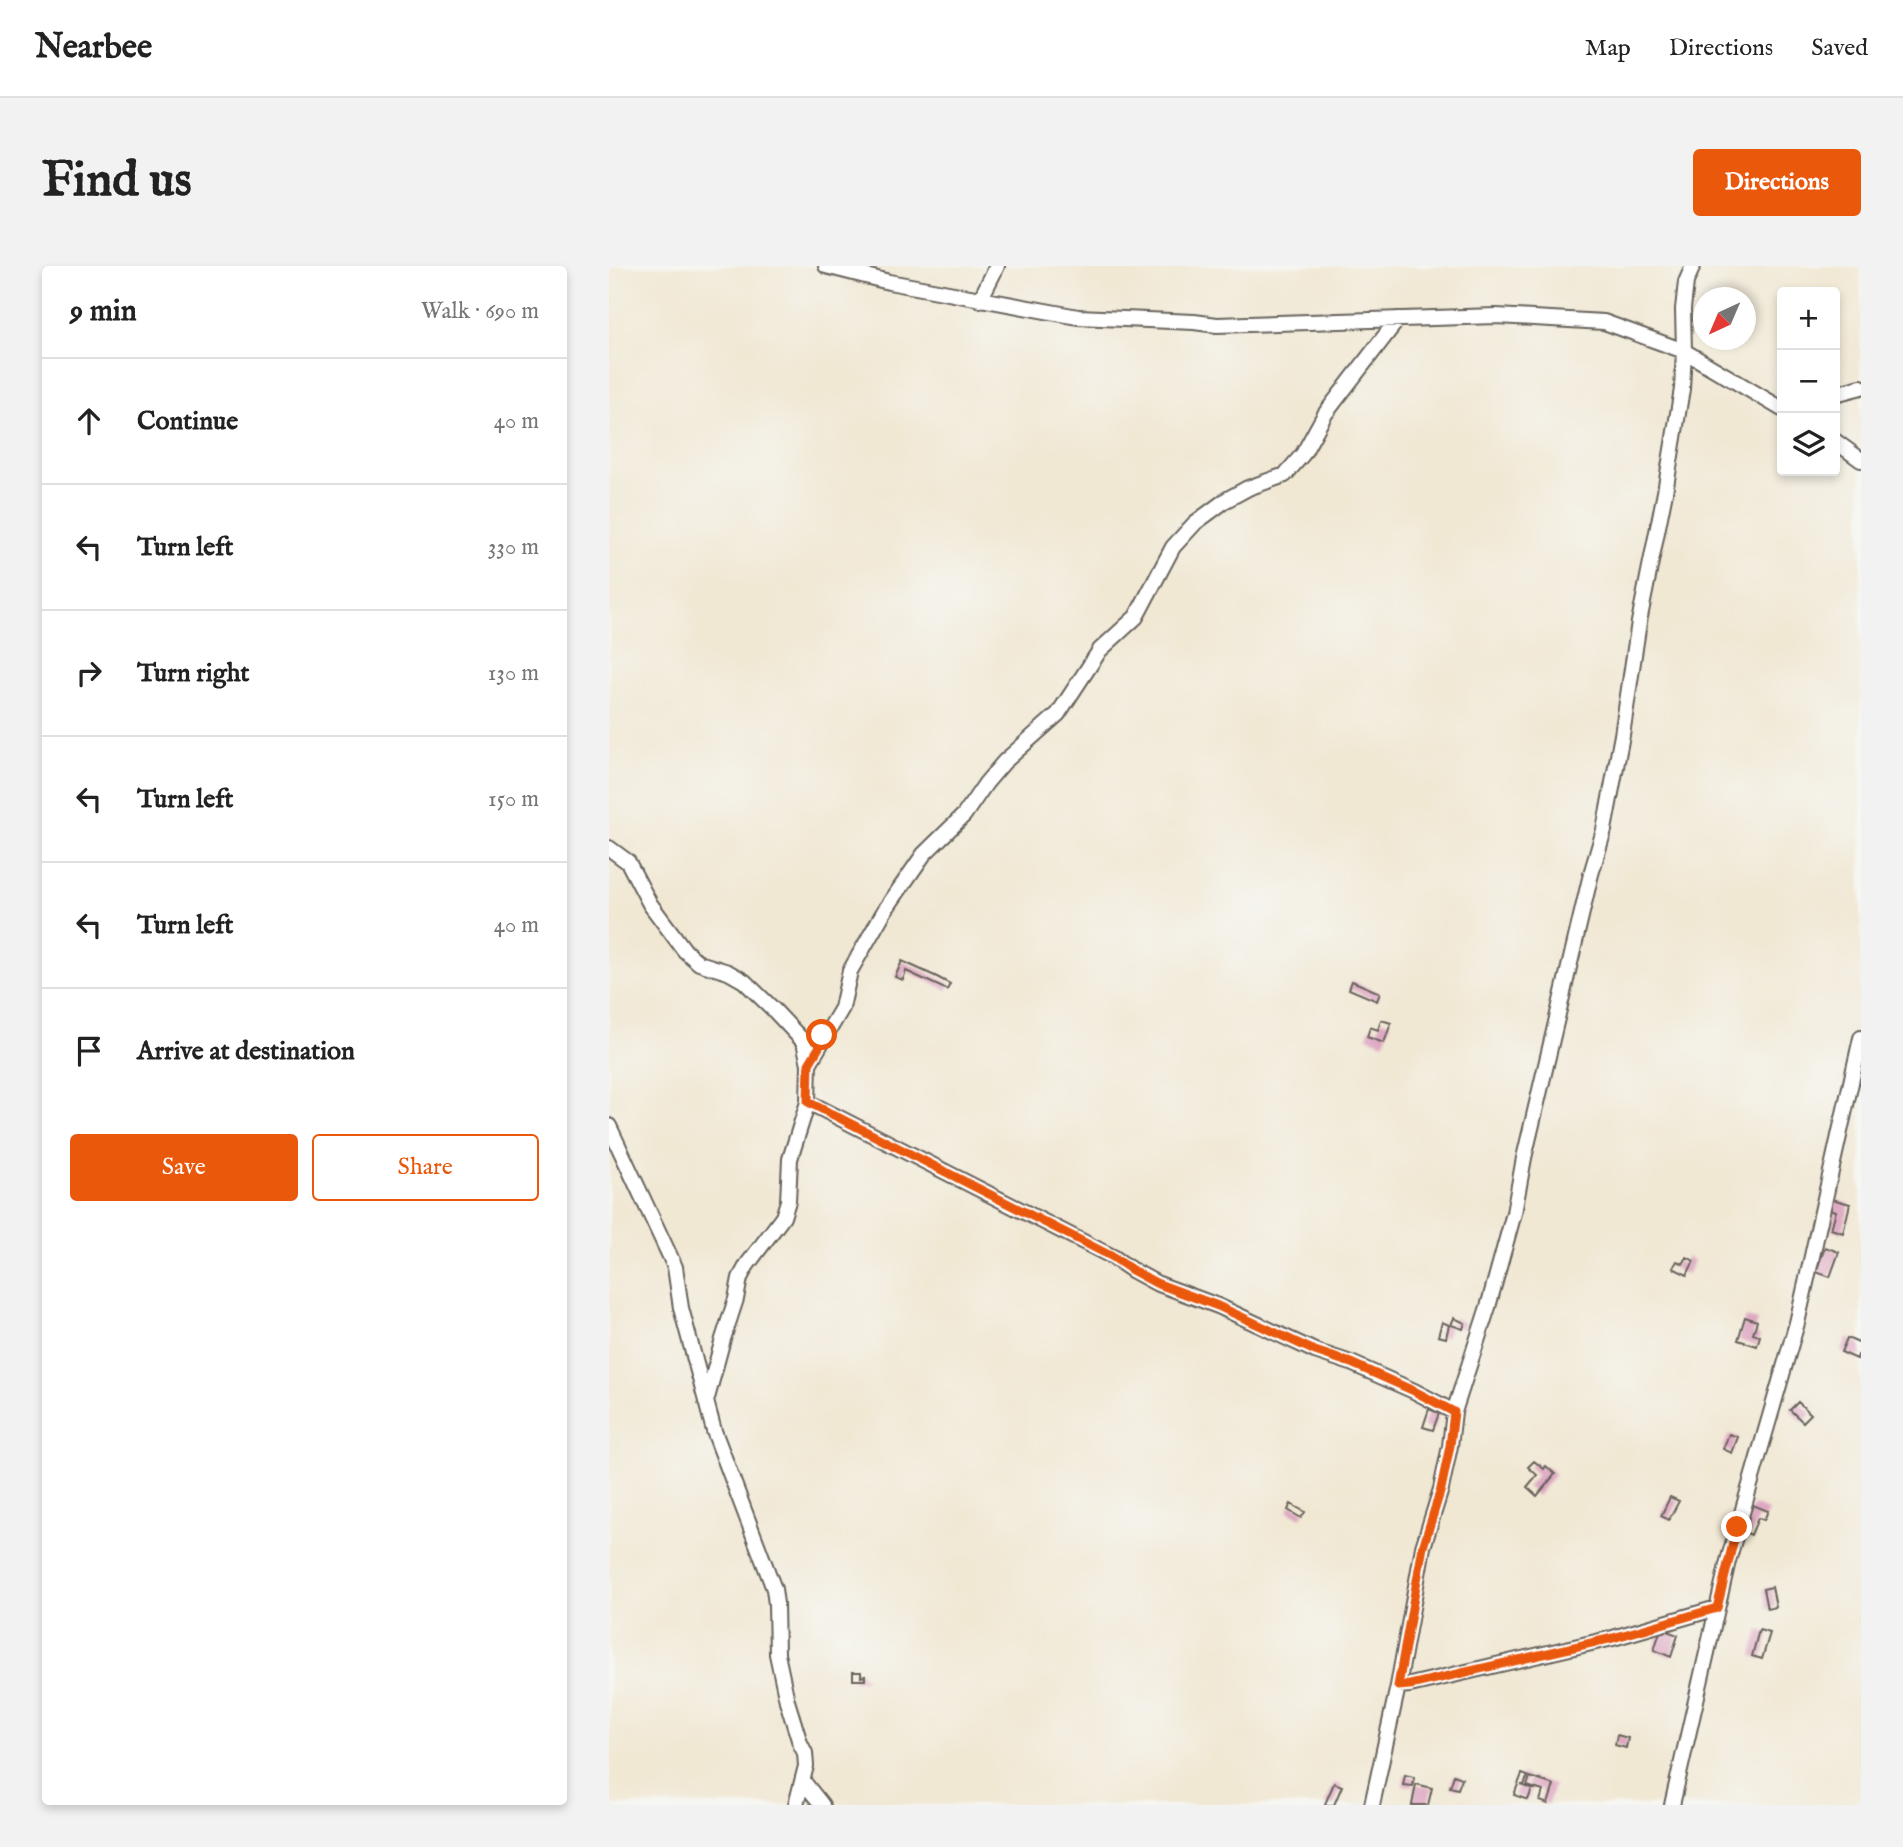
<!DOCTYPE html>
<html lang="en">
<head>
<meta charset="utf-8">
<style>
	:root { --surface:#fff; --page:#f2f2f2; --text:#222; --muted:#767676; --line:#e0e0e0; --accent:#ea580c }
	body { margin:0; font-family:"IM FELL English",serif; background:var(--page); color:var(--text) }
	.controls { position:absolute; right:21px; top:21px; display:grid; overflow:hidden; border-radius:7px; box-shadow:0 4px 10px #0003 }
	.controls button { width:63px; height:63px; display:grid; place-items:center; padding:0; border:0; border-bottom:2px solid var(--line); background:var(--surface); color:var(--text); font:35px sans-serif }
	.compass { position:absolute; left:1084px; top:21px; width:63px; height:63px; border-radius:50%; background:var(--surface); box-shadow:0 4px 10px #0003; rotate:224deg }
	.stop { position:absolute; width:21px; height:21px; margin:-16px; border:5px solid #ea580c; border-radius:50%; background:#fff }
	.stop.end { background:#ea580c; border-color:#fff; box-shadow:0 2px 7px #0008 }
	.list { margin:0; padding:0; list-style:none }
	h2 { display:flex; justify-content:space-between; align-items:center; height:91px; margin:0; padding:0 28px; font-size:30px }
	h2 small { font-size:23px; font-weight:400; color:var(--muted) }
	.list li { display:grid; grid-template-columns:46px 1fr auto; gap:21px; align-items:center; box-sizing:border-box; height:126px; padding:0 28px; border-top:2px solid var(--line) }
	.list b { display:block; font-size:26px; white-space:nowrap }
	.list em { font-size:23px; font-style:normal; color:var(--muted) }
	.actions { display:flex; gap:14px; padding:21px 28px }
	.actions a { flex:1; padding:16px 0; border:2px solid var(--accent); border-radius:7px; text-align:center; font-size:24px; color:var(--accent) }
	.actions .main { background:var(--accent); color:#fff }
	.icon { flex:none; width:38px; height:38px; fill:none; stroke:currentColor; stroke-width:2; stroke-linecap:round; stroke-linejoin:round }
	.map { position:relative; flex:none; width:1252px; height:1539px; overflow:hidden; border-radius:7px }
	header { display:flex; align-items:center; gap:42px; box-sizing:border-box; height:98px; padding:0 35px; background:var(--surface); border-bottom:2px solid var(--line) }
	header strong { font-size:33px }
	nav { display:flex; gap:38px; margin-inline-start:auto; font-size:24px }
	.intro { display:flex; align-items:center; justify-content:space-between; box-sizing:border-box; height:168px; padding:0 42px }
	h1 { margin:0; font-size:49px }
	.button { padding:18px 32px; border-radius:7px; background:var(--accent); color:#fff; font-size:24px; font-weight:700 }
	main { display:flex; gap:42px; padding:0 42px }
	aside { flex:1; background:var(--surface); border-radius:7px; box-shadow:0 4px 10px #0003 }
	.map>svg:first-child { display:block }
</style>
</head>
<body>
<header>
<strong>Nearbee</strong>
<nav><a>Map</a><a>Directions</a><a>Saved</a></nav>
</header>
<div class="intro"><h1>Find us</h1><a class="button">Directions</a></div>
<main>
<aside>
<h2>9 min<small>Walk · 690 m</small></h2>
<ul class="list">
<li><svg class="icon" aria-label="ahead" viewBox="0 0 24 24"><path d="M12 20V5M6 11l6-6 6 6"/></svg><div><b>Continue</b></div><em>40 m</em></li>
<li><svg class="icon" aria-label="left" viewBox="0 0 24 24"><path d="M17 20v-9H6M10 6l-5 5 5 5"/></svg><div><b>Turn left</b></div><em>330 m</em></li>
<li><svg class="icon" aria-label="right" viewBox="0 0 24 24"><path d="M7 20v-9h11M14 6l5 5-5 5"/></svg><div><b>Turn right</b></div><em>130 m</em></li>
<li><svg class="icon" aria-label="left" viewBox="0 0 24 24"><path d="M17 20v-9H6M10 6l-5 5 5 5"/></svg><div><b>Turn left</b></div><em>150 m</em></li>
<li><svg class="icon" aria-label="left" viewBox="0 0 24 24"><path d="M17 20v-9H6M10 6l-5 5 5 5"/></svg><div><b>Turn left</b></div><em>40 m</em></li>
<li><svg class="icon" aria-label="arrive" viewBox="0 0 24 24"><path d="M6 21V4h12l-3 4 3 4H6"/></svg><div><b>Arrive at destination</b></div></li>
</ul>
<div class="actions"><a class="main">Save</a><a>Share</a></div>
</aside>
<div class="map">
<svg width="1252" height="1539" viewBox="0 0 1252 1539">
	<rect width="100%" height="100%" fill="#f6f6f2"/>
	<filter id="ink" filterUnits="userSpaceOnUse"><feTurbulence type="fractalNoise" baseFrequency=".0143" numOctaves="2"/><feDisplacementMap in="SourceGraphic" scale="14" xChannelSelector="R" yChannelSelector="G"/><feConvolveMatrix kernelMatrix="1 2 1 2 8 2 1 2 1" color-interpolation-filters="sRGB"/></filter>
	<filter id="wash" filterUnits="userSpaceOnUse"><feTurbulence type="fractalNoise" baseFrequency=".00686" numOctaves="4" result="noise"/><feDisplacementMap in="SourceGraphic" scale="28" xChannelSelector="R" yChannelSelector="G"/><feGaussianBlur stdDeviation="1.57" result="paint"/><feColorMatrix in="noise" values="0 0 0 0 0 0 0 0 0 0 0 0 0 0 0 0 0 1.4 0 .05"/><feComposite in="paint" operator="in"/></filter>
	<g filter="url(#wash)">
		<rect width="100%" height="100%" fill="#f1e8d4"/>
		<g id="blocks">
			<path fill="#dea7c2" d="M293,695L328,711L341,718L338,724L297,705L294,714L286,711Z
				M743,715L771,727L768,735L740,723Z
				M772,754L782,757L775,777L758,771L761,761L769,764Z
				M1223,933L1241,938L1234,967L1222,963L1227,945L1220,943Z
				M1216,981L1230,986L1221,1011L1207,1006Z
				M1078,991L1085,995L1078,1009L1064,1002L1068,995L1074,998Z
				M1136,1051L1148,1055L1144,1068L1151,1070L1148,1080L1129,1074Z
				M845,1052L856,1057L854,1063L842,1059Z
				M833,1056L840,1059L837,1072L829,1070Z
				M1238,1072L1252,1078V1090L1249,1089L1248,1093L1232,1086Z
				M1189,1136L1202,1148L1194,1156L1181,1144Z
				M820,1143L830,1147L824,1164L814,1161Z
				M1120,1168L1129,1171L1123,1187L1114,1183Z
				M925,1195L935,1203L937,1200L946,1208L928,1230L918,1221L928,1209L919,1201Z
				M1061,1231L1070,1235L1060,1254L1052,1250Z
				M682,1238L696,1246L692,1252L679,1244Z
				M1144,1239L1159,1245L1155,1254L1149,1252L1142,1269L1133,1265Z
				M1163,1321L1167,1341L1158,1343L1154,1323Z
				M1052,1363L1069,1369L1062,1391L1045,1384Z
				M1150,1364L1161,1367L1153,1393L1143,1390Z
				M244,1406H252V1411L256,1410V1414H244Z
				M1008,1469L1019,1472L1017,1482L1006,1479Z
				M913,1508L919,1510L915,1519H912L923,1523L919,1534L905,1529Z
				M796,1509L805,1511L804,1520L794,1519Z
				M845,1509L853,1512L849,1523L841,1521Z
				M921,1511L945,1519L939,1538L931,1535L934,1525L918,1520Z
				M725,1517L733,1520L725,1539H717L716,1538Z
				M807,1518L823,1522L819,1539H803Z"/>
		</g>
	</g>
	<g filter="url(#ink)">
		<use href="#blocks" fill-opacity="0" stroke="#67635c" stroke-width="2"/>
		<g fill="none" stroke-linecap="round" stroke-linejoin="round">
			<defs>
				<path id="minor" d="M217,0L280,16L469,51L585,56L608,59L887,50L995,56L1075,85L1173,143
					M371,34L388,0
					M1226,128L1252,121
					M1226,175L1252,194
					M0,582L19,596L41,638L76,685L90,697L119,706L135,715L163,742L195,776L200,798
					M199,836L504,991L523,1004L547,1017L609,1040L706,1085L742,1097L805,1125L845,1146
					M0,860L66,1001L72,1042L105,1165L165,1323L167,1338L168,1388L178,1435L191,1477L196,1487L197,1500L187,1539
					M97,1136L114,1073L127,1033L131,1012L138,999L174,951L179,935L181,893L199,836L200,798L233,742L241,705L276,644L315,588L355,549L377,517L395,496L449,448L491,384L527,351L564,281L586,257L617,234L639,222L676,209L694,188L716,148L789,53
					M789,1420L801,1419L1004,1372L1108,1342
					M194,1515L213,1539
					M763,1539L789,1420L814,1281L832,1223L841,1180L845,1146L879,1041L905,947L915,892L982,608L995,564L1013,469L1030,356L1056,226L1073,123L1075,85L1074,43L1077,16L1084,0
					M1063,1539L1119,1295L1188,1057L1252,772"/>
			</defs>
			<use href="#minor" stroke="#67635c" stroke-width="18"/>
			<use href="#minor" stroke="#fff" stroke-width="14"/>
		</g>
	</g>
	<g fill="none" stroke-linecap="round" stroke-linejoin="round" filter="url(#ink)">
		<path stroke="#ea580c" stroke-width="9" d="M213,769L220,765L200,798L199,836L504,991L523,1004L547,1017L609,1040L706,1085L742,1097L805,1125L845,1146L841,1180L832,1223L814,1281L789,1420L801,1419L1004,1372L1108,1342L1128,1261"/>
	</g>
</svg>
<div class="controls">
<button>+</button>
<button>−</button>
<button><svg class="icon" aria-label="layers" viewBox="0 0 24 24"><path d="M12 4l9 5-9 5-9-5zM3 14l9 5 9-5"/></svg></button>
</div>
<svg class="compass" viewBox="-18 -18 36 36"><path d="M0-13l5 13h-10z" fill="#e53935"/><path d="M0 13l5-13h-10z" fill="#767676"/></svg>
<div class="stop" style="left:213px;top:769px"></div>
<div class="stop end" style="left:1128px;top:1261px"></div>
</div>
</main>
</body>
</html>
